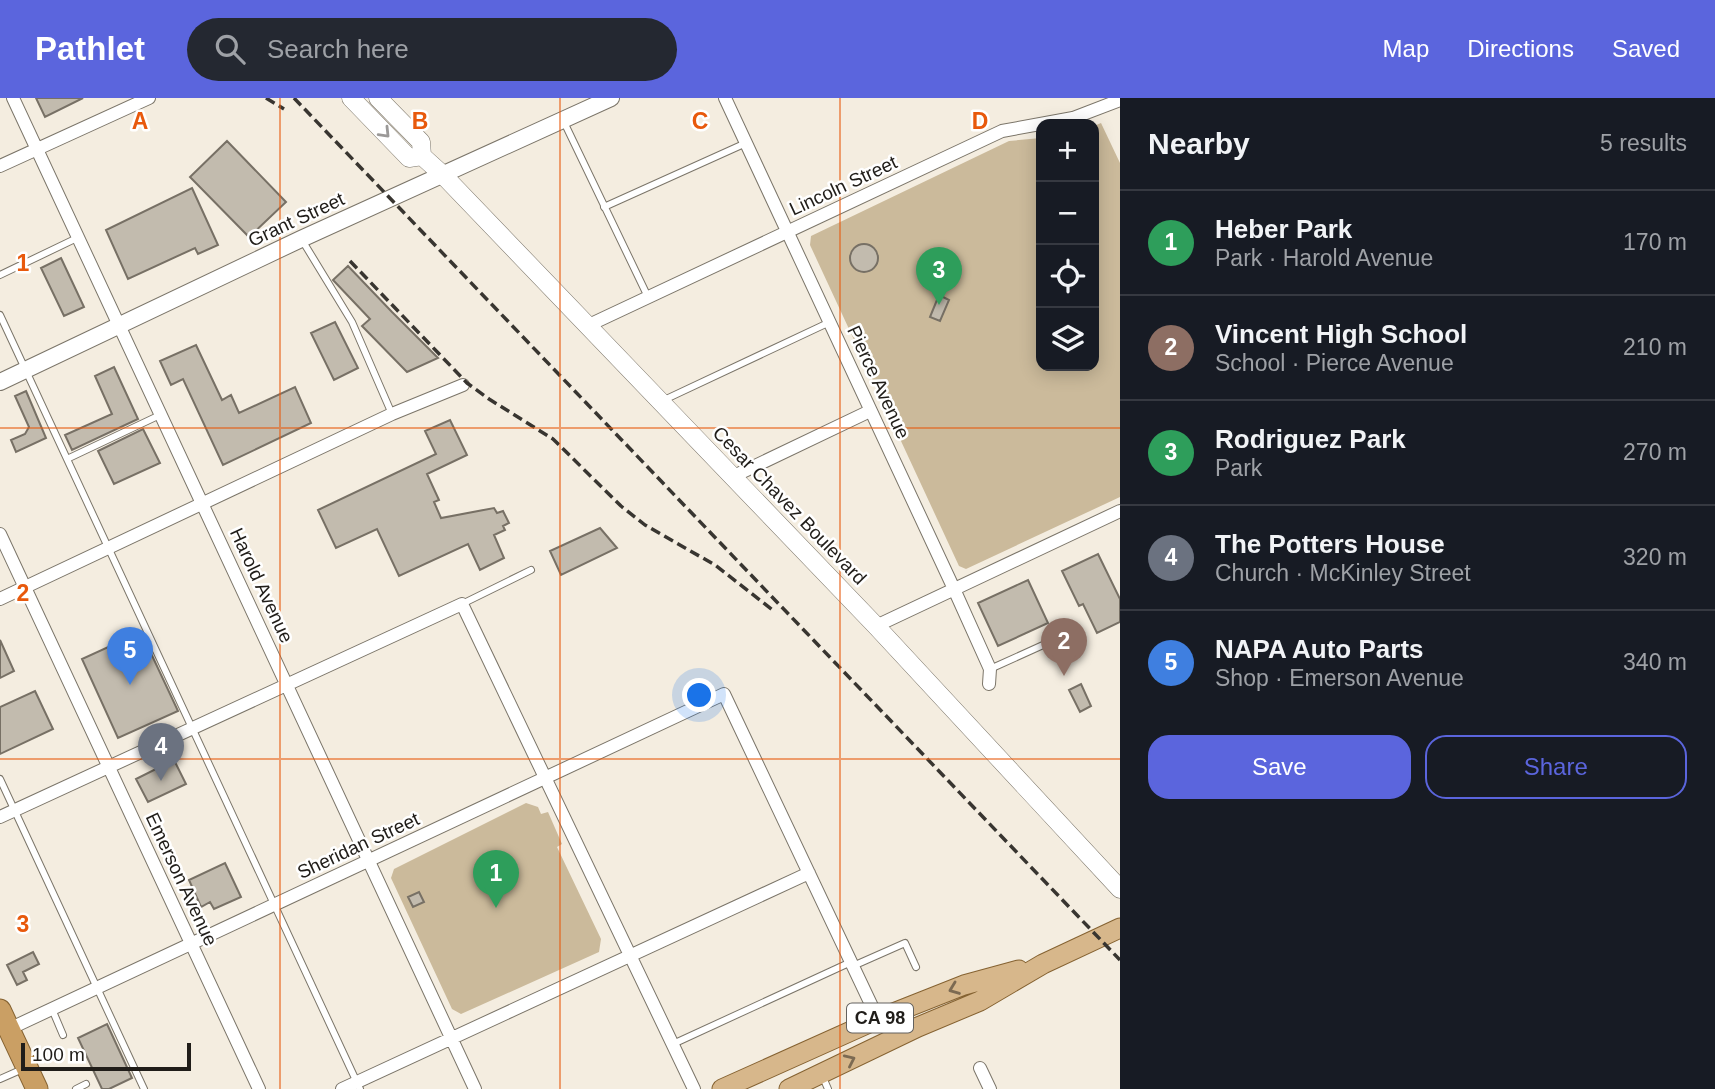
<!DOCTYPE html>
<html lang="en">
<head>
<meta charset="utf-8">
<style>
	:root { --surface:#171b24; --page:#242831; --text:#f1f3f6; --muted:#9ea1a6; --line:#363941; --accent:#5b65dd }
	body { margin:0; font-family:Arial,sans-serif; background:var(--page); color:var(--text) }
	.controls { position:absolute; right:21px; top:21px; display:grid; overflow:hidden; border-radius:14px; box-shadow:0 4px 18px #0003 }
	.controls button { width:63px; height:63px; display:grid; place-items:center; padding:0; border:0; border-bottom:2px solid var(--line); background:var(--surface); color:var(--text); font:35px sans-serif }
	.scale { position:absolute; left:21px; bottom:18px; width:170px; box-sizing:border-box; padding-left:7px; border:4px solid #201d19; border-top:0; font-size:19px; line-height:24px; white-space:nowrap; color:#201d19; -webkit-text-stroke:5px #fff; paint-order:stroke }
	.you { position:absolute; left:700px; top:598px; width:24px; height:24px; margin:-18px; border:5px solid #fff; border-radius:50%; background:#1a73e8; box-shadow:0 0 0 10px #1a73e833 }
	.badge { display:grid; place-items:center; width:46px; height:46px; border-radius:50%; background:var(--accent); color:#fff; font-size:23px; font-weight:700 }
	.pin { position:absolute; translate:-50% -58px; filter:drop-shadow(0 2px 4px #0008) }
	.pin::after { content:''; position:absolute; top:37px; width:24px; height:21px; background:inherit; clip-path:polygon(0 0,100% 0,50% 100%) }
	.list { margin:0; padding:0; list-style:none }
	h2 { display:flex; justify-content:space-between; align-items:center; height:91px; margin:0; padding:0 28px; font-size:30px }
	h2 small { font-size:23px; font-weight:400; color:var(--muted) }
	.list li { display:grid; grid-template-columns:46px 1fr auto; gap:21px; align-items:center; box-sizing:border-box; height:105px; padding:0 28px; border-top:2px solid var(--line) }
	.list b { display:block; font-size:26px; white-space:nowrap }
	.list p { margin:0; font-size:23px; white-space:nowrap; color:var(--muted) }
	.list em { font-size:23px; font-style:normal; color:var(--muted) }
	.actions { display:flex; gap:14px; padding:21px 28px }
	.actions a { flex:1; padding:16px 0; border:2px solid var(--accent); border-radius:21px; text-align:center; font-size:24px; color:var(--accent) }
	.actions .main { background:var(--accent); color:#fff }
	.icon { flex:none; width:38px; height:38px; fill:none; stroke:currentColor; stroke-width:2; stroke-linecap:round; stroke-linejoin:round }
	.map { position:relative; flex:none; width:1120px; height:991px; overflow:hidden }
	header { display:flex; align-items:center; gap:42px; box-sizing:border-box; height:98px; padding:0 35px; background:var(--accent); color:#fff }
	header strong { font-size:33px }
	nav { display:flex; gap:38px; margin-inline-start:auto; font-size:24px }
	.search { width:490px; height:63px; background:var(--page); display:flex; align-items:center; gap:18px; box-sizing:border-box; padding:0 24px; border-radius:38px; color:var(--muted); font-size:26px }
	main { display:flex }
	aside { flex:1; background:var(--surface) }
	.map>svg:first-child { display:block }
</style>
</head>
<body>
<header>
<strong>Pathlet</strong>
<div class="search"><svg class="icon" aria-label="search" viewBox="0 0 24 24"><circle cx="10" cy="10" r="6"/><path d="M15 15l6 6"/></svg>Search here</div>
<nav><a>Map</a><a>Directions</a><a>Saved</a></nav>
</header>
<main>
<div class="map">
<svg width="1120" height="991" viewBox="0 0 1120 991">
	<rect width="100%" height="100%" fill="#f4ede0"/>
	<path fill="#cbba9b" d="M1101,25L1120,65V399L966,471L959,468L810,147L811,138L1009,43L1041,40V268H1094V28Z
		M526,705L538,709L541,716L548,714L562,746L557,749L601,841L599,854L461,916L452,911L391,780L394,771Z"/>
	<path fill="#c2bbae" stroke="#777065" stroke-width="2" d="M36,0H83L45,19Z
		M227,43L286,104L249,139L190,79Z
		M192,90L218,147L198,156L195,150L128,181L106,132Z
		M850 160a14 14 0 1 1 28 0a14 14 0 1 1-28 0Z
		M61,160L84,209L64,218L41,170Z
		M348,168L392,214L438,260L407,274L362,228L370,221L333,182Z
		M939,197L949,202L940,223L930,219Z
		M335,224L358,270L334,282L311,235Z
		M196,247L222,302L231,297L239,315L295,289L311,325L223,367L183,281L171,287L160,263Z
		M114,269L138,321L72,352L65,337L112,316L95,278Z
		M26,293L46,340L16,354L11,342L25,336L29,329L15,298Z
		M450,322L467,357L427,376L439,402L434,404L441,420L494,410L497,415L503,413L509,425L503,428L505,432L494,437L504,460L480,472L468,446L399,478L377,431L336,450L318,412L436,356L425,333Z
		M143,331L160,365L114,386L98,353Z
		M600,430L617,450L561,477L550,453Z
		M1098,456L1120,501V524L1097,535L1083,506L1079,508L1062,473Z
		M1028,482L1048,525L998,548L978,505Z
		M141,534L178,613L118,640L82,561Z
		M0,542L14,573L0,580Z
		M1081,586L1091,608L1080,614L1069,592Z
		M35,593L53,631L0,656V609Z
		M174,662L186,686L148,704L136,681Z
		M225,765L241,799L214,811L210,804L201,809L189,782Z
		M419,794L424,804L413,809L408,799Z
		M33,854L39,866L23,874L27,882L17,887L7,867Z
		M107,926L132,980L109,991H102L78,940Z"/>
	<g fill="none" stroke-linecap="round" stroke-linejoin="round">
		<defs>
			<path id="service" d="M564,24L648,199
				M604,109L746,45
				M302,142L352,224L392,316
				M0,177L77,140
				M0,217L360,991
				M664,302L830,224
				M67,361L160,317
				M462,506L531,472
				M990,571L1074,533
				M0,681L144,991
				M853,868L905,845L916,869
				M52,911L63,937
				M673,946L851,864
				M822,977L828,991
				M0,981L25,970
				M76,991L86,986"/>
			<path id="minor" d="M13,0L475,991
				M725,0L954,491L990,571L989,586
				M0,68L149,0
				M589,227L1002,33L1073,20L1120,2
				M734,378L870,313
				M0,436L259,991
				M0,501L392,316L463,287
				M876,528L1120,413
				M0,719L462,506L694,991
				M9,931L724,596L878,921
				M980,970L990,991
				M342,991L809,775"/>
			<path id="tertiary" d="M0,284L301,141L611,0"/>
			<path id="secondary" d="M351,0L409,60L422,58
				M378,0L421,44L422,58L443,77L876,528L1120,791"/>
			<path id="primary" d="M722,991L878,921L964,887L1019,872
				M789,991L918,929L980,903L1043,866L1120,830"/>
			<path id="trunk" d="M0,912L37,991"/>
		</defs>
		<use href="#service" stroke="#7b7569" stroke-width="8"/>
		<use href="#minor" stroke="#7b7569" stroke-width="14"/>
		<use href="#tertiary" stroke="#7b7569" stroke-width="18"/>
		<use href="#secondary" stroke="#7b7569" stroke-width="19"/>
		<use href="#primary" stroke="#856231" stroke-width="21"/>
		<use href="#trunk" stroke="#856231" stroke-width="23"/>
		<use href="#service" stroke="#fff" stroke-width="6"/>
		<use href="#minor" stroke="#fff" stroke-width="12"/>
		<use href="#tertiary" stroke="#fff" stroke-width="16"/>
		<use href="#secondary" stroke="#fff" stroke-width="18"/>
		<use href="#primary" stroke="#d7b78b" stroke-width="19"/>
		<use href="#trunk" stroke="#ca9f64" stroke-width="21"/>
		<path stroke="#383530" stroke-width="3.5" stroke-dasharray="10 5" stroke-linecap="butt" d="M266,0L284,11
			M294,0L1120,862
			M350,163L467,285L489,301L553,341L621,408L645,427L715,467L774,513"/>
	</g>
	<defs><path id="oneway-chevron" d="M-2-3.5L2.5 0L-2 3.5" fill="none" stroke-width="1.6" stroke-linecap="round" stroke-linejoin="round" transform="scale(1.75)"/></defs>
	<use stroke="#9b9998" href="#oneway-chevron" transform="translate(385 35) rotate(46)"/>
	<g stroke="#7c6a52">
		<use href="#oneway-chevron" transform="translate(954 891) rotate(159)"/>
		<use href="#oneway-chevron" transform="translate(850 962) rotate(-25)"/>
	</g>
	<path fill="none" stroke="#e8590c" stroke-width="2" stroke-opacity="0.55" d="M280,0V991M560,0V991M840,0V991M0,330H1120M0,661H1120"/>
	<g text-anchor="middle" stroke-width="5" stroke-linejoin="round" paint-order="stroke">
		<rect fill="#fff" stroke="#63615e" stroke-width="2" x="847" y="905.5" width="66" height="29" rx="5"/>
		<g font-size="18" font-weight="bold" fill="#201d19">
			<text x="880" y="926">CA 98</text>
		</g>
		<g font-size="19" fill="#201d19" stroke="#fff">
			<text transform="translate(843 87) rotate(-25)" y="7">Lincoln Street</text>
			<text transform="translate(296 121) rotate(-25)" y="7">Grant Street</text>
			<text transform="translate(879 284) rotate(65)" y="7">Pierce Avenue</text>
			<text transform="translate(790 407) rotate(46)" y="7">Cesar Chavez Boulevard</text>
			<text transform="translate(262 487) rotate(65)" y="7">Harold Avenue</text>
			<text transform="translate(358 747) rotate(-25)" y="7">Sheridan Street</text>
			<text transform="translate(182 781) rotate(65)" y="7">Emerson Avenue</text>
		</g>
	</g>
	<g font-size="23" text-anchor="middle" font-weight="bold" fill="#e8590c" stroke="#fff" stroke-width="5" stroke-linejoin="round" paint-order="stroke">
		<text x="140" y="31">A</text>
		<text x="420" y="31">B</text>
		<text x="700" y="31">C</text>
		<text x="980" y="31">D</text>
		<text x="23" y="173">1</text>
		<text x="23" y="503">2</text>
		<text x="23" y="834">3</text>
	</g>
</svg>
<div class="controls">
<button>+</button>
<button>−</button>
<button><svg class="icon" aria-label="locate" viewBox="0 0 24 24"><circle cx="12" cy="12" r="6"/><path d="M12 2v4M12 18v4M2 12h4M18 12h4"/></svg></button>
<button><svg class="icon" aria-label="layers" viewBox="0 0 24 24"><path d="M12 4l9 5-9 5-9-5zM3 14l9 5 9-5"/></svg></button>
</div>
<div class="scale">100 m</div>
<div class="you"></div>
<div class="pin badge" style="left:496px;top:810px;background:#2e9e5b">1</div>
<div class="pin badge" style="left:1064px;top:578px;background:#8d6e63">2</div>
<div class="pin badge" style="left:939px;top:207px;background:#2e9e5b">3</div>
<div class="pin badge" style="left:161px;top:683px;background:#6b7280">4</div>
<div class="pin badge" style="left:130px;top:587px;background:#3f7fe0">5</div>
</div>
<aside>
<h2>Nearby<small>5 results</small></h2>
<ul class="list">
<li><span class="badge" style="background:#2e9e5b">1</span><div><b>Heber Park</b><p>Park · Harold Avenue</p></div><em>170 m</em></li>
<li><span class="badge" style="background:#8d6e63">2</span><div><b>Vincent High School</b><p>School · Pierce Avenue</p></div><em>210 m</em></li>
<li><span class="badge" style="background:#2e9e5b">3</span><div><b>Rodriguez Park</b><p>Park</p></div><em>270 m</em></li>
<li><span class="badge" style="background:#6b7280">4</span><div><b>The Potters House</b><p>Church · McKinley Street</p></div><em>320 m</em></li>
<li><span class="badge" style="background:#3f7fe0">5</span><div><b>NAPA Auto Parts</b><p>Shop · Emerson Avenue</p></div><em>340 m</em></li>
</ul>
<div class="actions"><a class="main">Save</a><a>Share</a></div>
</aside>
</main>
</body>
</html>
